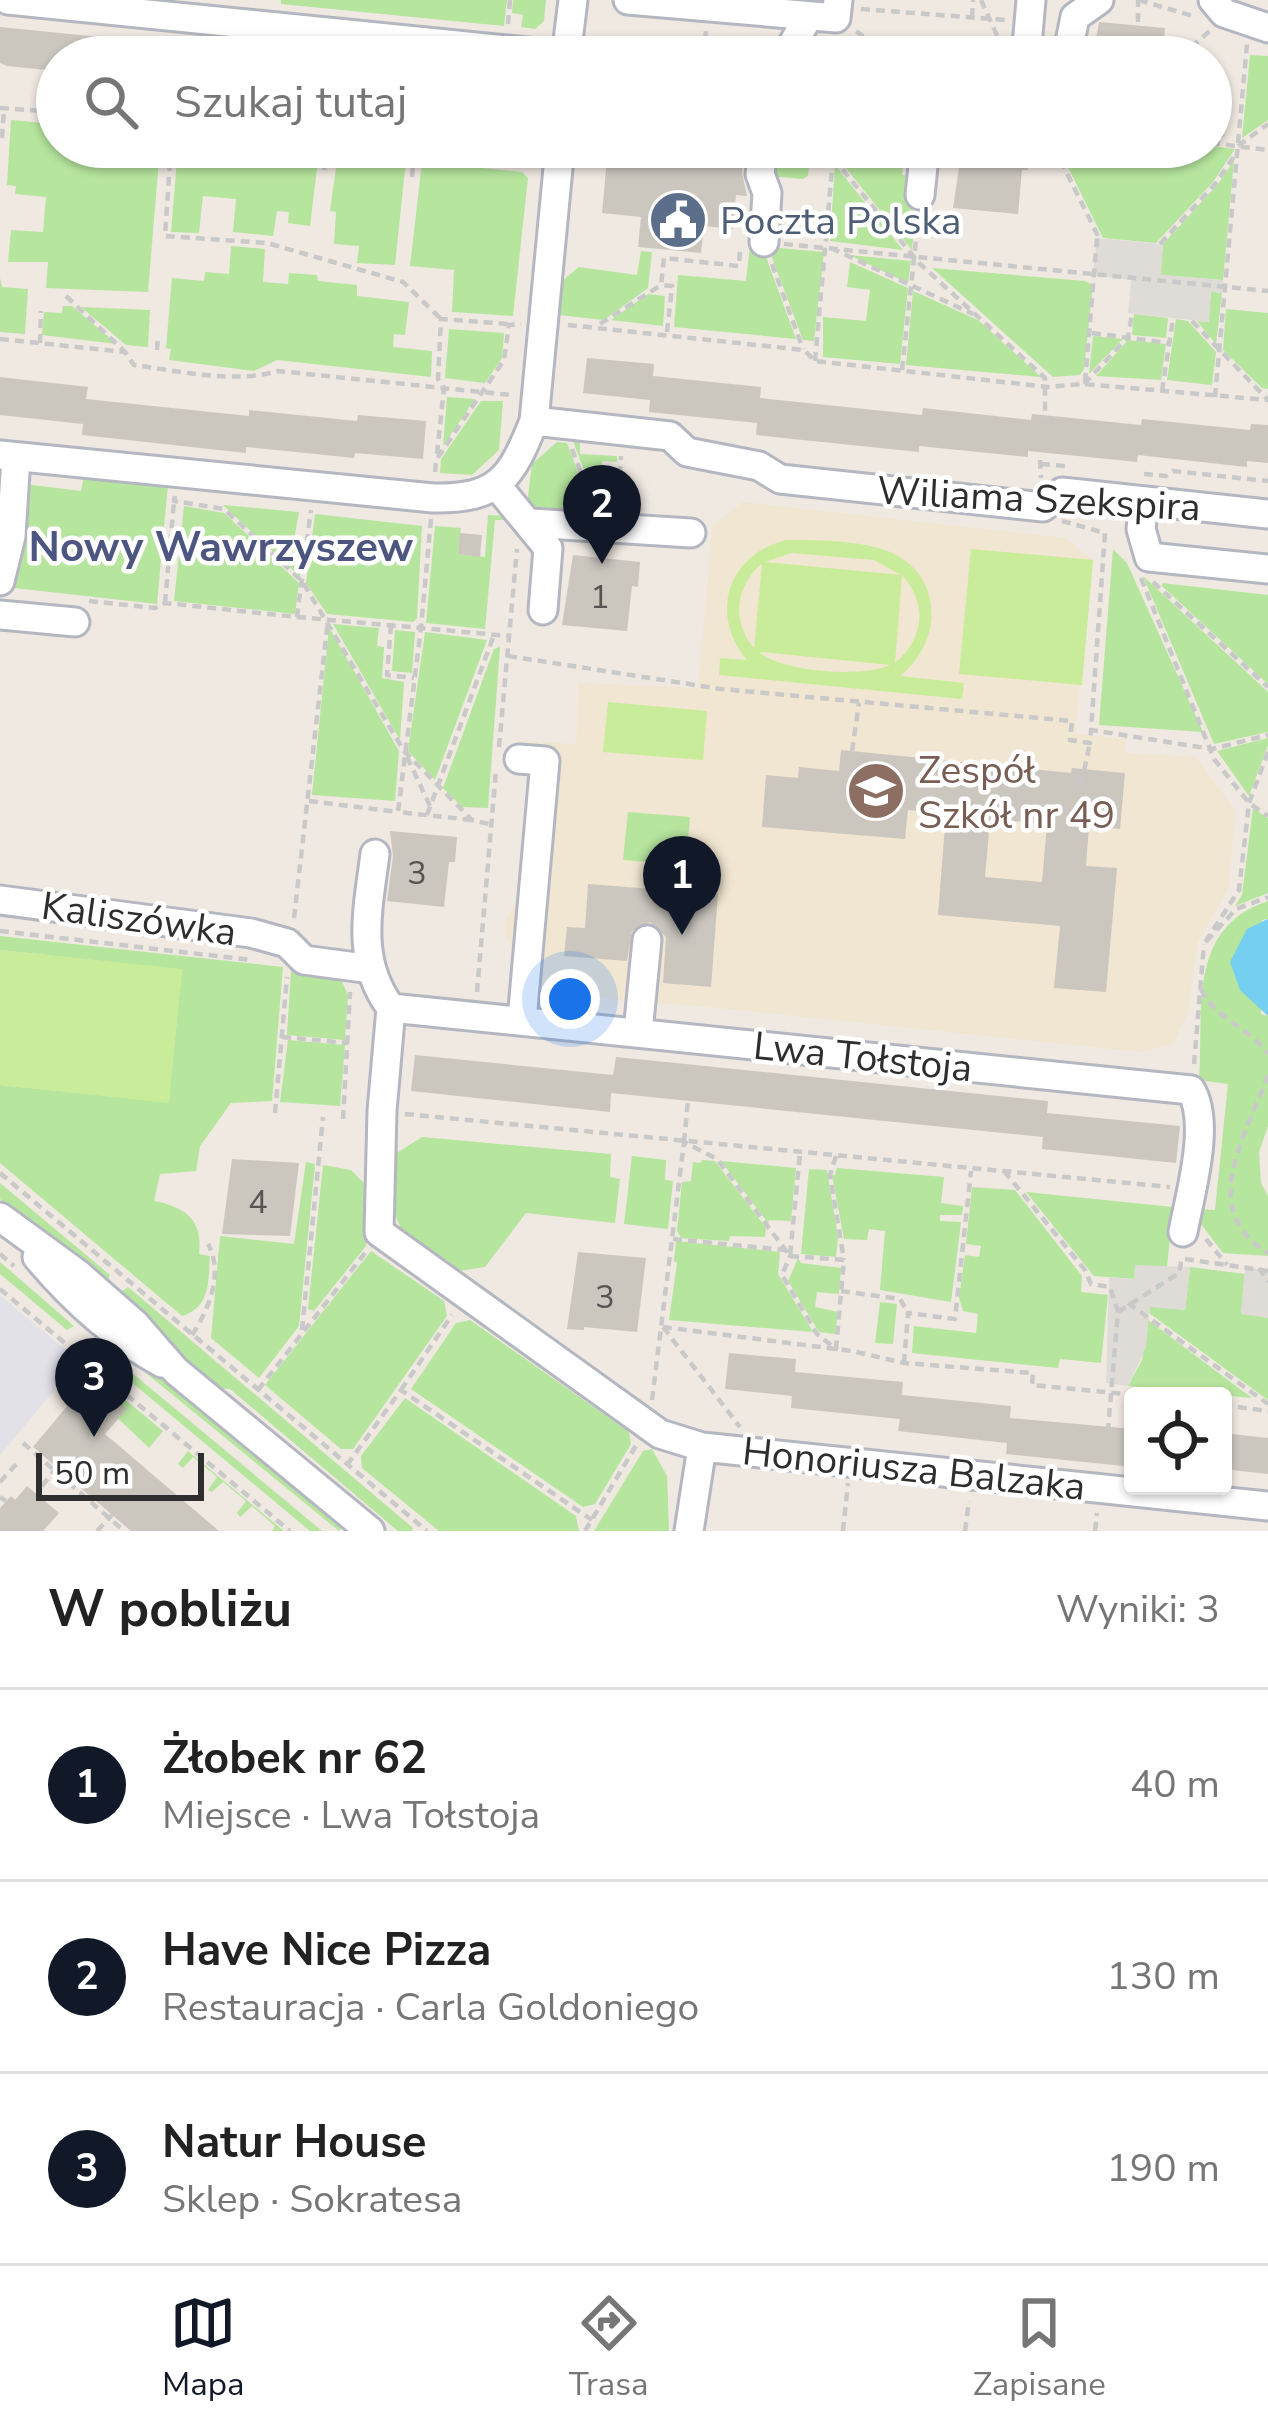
<!DOCTYPE html>
<html lang="pl">
<head>
<meta charset="utf-8">
<style>
	:root { --surface:#fff; --page:#f6f6f6; --text:#222; --muted:#767676; --line:#e0e0e0; --accent:#111827 }
	body { margin:0; font-family:"Nunito Sans",sans-serif; background:var(--page); color:var(--text) }
	.controls { position:absolute; right:36px; bottom:36px; display:grid; overflow:hidden; border-radius:12px; box-shadow:0 3px 9px #0004 }
	.controls button { width:108px; height:108px; display:grid; place-items:center; padding:0; border:0; border-bottom:3px solid var(--line); background:var(--surface); color:var(--text); font:60px sans-serif }
	.scale { position:absolute; left:36px; bottom:30px; width:168px; box-sizing:border-box; padding-left:12px; border:6px solid #2e2e2e; border-top:0; font-size:33px; line-height:42px; white-space:nowrap; color:#2e2e2e; -webkit-text-stroke:9px #fff; paint-order:stroke }
	.you { position:absolute; left:570px; top:999px; width:42px; height:42px; margin:-30px; border:9px solid #fff; border-radius:50%; background:#1a73e8; box-shadow:0 0 0 18px #1a73e833 }
	.badge { display:grid; place-items:center; width:78px; height:78px; border-radius:50%; background:var(--accent); color:#fff; font-size:39px; font-weight:700 }
	.pin { position:absolute; translate:-50% -99px; filter:drop-shadow(0 3px 6px #0008) }
	.pin::after { content:''; position:absolute; top:63px; width:42px; height:36px; background:inherit; clip-path:polygon(0 0,100% 0,50% 100%) }
	.list { margin:0; padding:0; list-style:none }
	h2 { display:flex; justify-content:space-between; align-items:center; height:156px; margin:0; padding:0 48px; font-size:51px }
	h2 small { font-size:39px; font-weight:400; color:var(--muted) }
	.list li { display:grid; grid-template-columns:78px 1fr auto; gap:36px; align-items:center; box-sizing:border-box; height:192px; padding:0 48px; border-top:3px solid var(--line) }
	.list b { display:block; font-size:45px; white-space:nowrap }
	.list p { margin:0; font-size:39px; white-space:nowrap; color:var(--muted) }
	.list em { font-size:39px; font-style:normal; color:var(--muted) }
	.icon { flex:none; width:66px; height:66px; fill:none; stroke:currentColor; stroke-width:2; stroke-linecap:round; stroke-linejoin:round }
	.map { position:relative; flex:none; width:1268px; height:1531px; overflow:hidden }
	.search { position:absolute; background:var(--surface); box-shadow:0 3px 9px #0004; left:36px; right:36px; top:36px; height:132px; display:flex; align-items:center; gap:30px; box-sizing:border-box; padding:0 42px; border-radius:66px; color:var(--muted); font-size:45px }
	.sheet { height:732px; background:var(--surface) }
	nav { display:flex; justify-content:space-around; align-items:center; box-sizing:border-box; height:168px; border-top:3px solid var(--line); background:var(--surface); font-size:33px; color:var(--muted) }
	nav a { display:grid; justify-items:center; gap:6px }
	nav .on { color:var(--accent) }
	.map>svg:first-child { display:block }
</style>
</head>
<body>
<div class="map">
<svg width="1268" height="1531" viewBox="0 0 1268 1531">
	<rect width="100%" height="100%" fill="#efe9e1"/>
	<path fill="#e3e1e8" d="M0,1295L79,1361L0,1455Z"/>
	<path fill="#f0e6d1" d="M743,502L1065,538L1093,560L1075,734L1126,739L1125,753L1195,757L1235,809L1229,887L1198,942L1188,1012L1173,1044L1140,1052L718,1008L516,991L518,964L505,931L506,919L524,892L533,772L513,771L516,741L576,744L579,683L698,688L713,525Z"/>
	<path fill="#b6e59e" d="M281,0H507L504,26L281,4Z
		M513,0H546L544,21L535,29L521,27L523,15L512,13Z
		M1250,55L1268,56V120L1242,138Z
		M44,114L57,115V147H160L148,292L46,288L48,262H8L11,230L43,232L46,197L15,194L16,186L7,185L11,120L44,123Z
		M1211,146L1235,149L1213,182L1156,243L1103,238L1058,147Z
		M178,147H286L319,152L310,226L288,223L289,212L277,211L273,236L233,232L236,199L203,196L199,233L171,232Z
		M772,147H811L808,176L803,179L769,176Z
		M880,147H905L902,175L919,177L912,250L841,162Z
		M338,153L406,160L395,265L357,263L359,246L334,244L336,212L330,211Z
		M1234,160L1223,280L1160,275L1163,244L1218,184Z
		M422,162L522,172L528,178L513,316L452,312L454,270L410,266Z
		M835,165L903,250L830,241Z
		M750,245L762,246L796,339L674,327L678,275L746,281Z
		M231,246L265,249L263,282L288,284L289,273L317,275L318,281L357,285V296L409,302L405,335L394,334L393,347L432,351L431,377L277,360L254,371L169,360L171,349L166,348L172,278L204,281L205,272L229,274Z
		M768,247L824,252L814,341L803,340Z
		M641,251L652,252L648,288L604,320L559,315L562,281L579,267L637,275Z
		M849,255L911,261L908,283Z
		M850,262L908,288L900,364L823,357V317L866,321L870,290L847,287Z
		M932,268L1085,281L1093,285L1084,369L1080,375L1053,377Z
		M0,278L2,287L28,289L25,334L0,332Z
		M913,291L978,320L1041,377L906,365Z
		M1211,291L1222,293L1216,344L1197,321L1208,322Z
		M648,294L665,296L663,326L611,320Z
		M63,306H72L117,344L42,335L44,312L62,313Z
		M81,307L150,310L148,347L126,345Z
		M1226,309L1268,313V389L1262,388L1223,350Z
		M1134,314L1168,318L1166,338L1132,335Z
		M1176,319L1188,321L1216,352L1212,385L1167,380Z
		M449,329L504,333L502,358L485,383L445,378Z
		M1093,336L1123,339L1089,374Z
		M1128,340L1166,344L1161,380L1096,376Z
		M447,397L475,399L443,446Z
		M481,401H503L499,450L472,475L440,473L441,459Z
		M571,436L580,438V454L617,456V462L602,461V478L616,482L613,509L604,522Z
		M557,442L567,443L594,515L526,513L532,464Z
		M84,477L168,484L157,604L5,587L24,484L81,491Z
		M223,505L299,512L294,540L305,543L300,577Z
		M184,506L224,513L299,583L295,614L174,601Z
		M315,514L422,526L417,618L413,622L327,614L306,583Z
		M488,515L509,516V520H495L485,629L426,623L435,526L461,528L458,554L485,557Z
		M1113,549L1127,563L1203,732L1099,725Z
		M1143,576L1268,692V732L1214,744Z
		M1162,583L1268,595V684L1162,586Z
		M333,624L379,628L377,646L384,647L382,678L404,682L400,740Z
		M329,627L399,751L395,801L312,795Z
		M395,630L415,632L412,673L392,671Z
		M425,632L487,640L435,780L408,751Z
		M500,647L488,808L462,807L443,788L494,649Z
		M1268,738V745L1249,796L1217,751Z
		M1253,808L1268,818V893L1235,906L1242,895Z
		M628,812L690,817L686,865L623,860Z
		M1268,901V919L1262,920L1261,1014L1268,1016V1126L1259,1152L1261,1183L1268,1196V1256L1223,1253L1198,1220L1199,1209L1215,1210L1228,1084L1199,1080C1204,1008 1187,928 1268,901Z
		M0,936L283,967L272,1101L231,1103L200,1146L196,1171L160,1174L154,1201C185,1207 203,1219 199,1254L210,1256C208,1281 211,1307 182,1316L0,1163V1085L168,1102L182,970L0,950Z
		M291,970L340,977L348,995L345,1040L287,1035Z
		M288,1040L345,1045L340,1106L280,1102Z
		M422,1137L611,1154L610,1177L620,1179L615,1223L526,1213L485,1267L453,1272C391,1228 392,1231 395,1154Z
		M632,1156L666,1160L665,1180L673,1181L668,1229L624,1224Z
		M702,1160L715,1161L766,1228L765,1237L730,1236L729,1241L681,1238L677,1231L682,1182L691,1181L693,1162L701,1163Z
		M721,1161L796,1168L791,1221L769,1220L768,1223Z
		M306,1162L315,1164L299,1326L259,1378L211,1338L220,1236L294,1244Z
		M323,1165L351,1170L370,1189L366,1246L314,1311L308,1309Z
		M837,1168L944,1177L941,1203L963,1206L962,1215H940V1221L961,1222L951,1302L880,1290L885,1231L869,1229L867,1240L844,1239L832,1175H835Z
		M809,1169L827,1170L838,1237L836,1257L801,1254Z
		M0,1183L110,1275L105,1287L0,1199Z
		M972,1187L1015,1190L1082,1276L1081,1292L1108,1295L1101,1363L1060,1359L1058,1368L912,1353L914,1326L976,1333L978,1314L963,1311L959,1298L965,1255L979,1257L981,1246L966,1244Z
		M1026,1192L1173,1207L1167,1267L1135,1279L1094,1276Z
		M676,1241L780,1252L778,1274L813,1332L669,1320L677,1263L674,1261Z
		M371,1251L444,1301L447,1316L353,1449H341L265,1385Z
		M798,1258L801,1263L841,1268L839,1294L817,1292L815,1307L838,1312L835,1334L819,1332L788,1281Z
		M0,1262L74,1326L67,1330L0,1274Z
		M1190,1267L1245,1274L1241,1313L1268,1318V1400L1149,1313L1150,1306L1185,1310Z
		M128,1287L413,1528L412,1531H398L230,1389L210,1388L116,1296Z
		M880,1302L897,1304L893,1344L875,1343Z
		M470,1320L629,1432L631,1444L595,1504L583,1507L411,1389L456,1323Z
		M1148,1320L1252,1398L1128,1386L1142,1360Z
		M134,1355L342,1527L339,1531L130,1360Z
		M120,1363L143,1382L322,1531H310L118,1371Z
		M110,1387L163,1431L149,1448L104,1405Z
		M405,1398L576,1516L579,1531H439L362,1468L361,1456Z
		M652,1449L667,1476L669,1531H594L643,1451Z
		M188,1451L284,1531H272L275,1526L252,1506L240,1517L237,1513L246,1501L223,1482L212,1492L208,1490L217,1477L193,1457L183,1468L178,1464Z"/>
	<path fill="#c9ec9a" fill-rule="evenodd" d="M786,540C817,540 861,540 890,552C945,576 942,643 900,676L964,683L962,699L719,675L720,658L747,660C709,615 727,555 786,540ZM791,553L874,560L901,575L765,562ZM761,564L762,565L754,648C731,621 736,587 761,564ZM902,575C928,604 924,639 895,663ZM760,653L761,652L890,665C863,678 784,672 760,653Z
		M971,549L1093,560L1082,685L959,674Z
		M608,702L707,711L703,760L603,752Z
		M0,950L182,969L169,1103L0,1085Z"/>
	<path fill="#dfdcd8" d="M1097,238L1163,244L1161,275L1223,280L1222,293L1211,292L1209,322L1128,313L1131,280L1093,275Z
		M1135,1265L1190,1267L1185,1310L1150,1307L1146,1347L1128,1386L1106,1383L1109,1277L1134,1279Z
		M1245,1267L1268,1271V1318L1241,1314Z"/>
	<path fill="#75cff0" d="M1268,919V1016L1240,990L1230,962L1247,929Z"/>
	<path fill="#cbc7bf" fill-rule="evenodd" d="M1099,22L1165,28L1163,53L1157,52L1156,57H1093Z
		M0,27L170,44V57H57V71L7,66L0,63Z
		M608,147H745L742,173L747,196L736,195L733,229L704,226L701,253L638,247L641,217L602,213Z
		M962,147H1030L1028,170H1022L1018,214L953,208Z
		M587,358L654,364L653,376L761,387L760,398L922,415L923,408L1031,420L1032,414L1141,425L1142,419L1250,430L1251,424L1268,425V463L1247,461V467L1138,455L1137,462L1028,451V457L919,446V452L756,435L757,423L649,412L650,400L583,393Z
		M0,377L88,387L86,399L249,416V410L357,421L358,415L426,421L423,459L355,453L354,458L246,447V453L82,435L83,424L0,415Z
		M460,533L482,535L480,557L458,554Z
		M573,555L640,562L638,587L632,586L627,631L562,625Z
		M841,750L1071,773L1072,768L1125,773L1120,829L1089,826L1086,866L1117,868L1106,992L1054,988L1060,926L938,915L946,813L908,810L905,839L762,827L766,775L798,778L799,767L839,771ZM990,819L1047,824L1042,882L985,877Z
		M390,831L457,837L455,862H449L444,907L387,901L393,856Z
		M588,884L718,894L711,987L663,983L666,937L650,922L632,931L627,961L564,956L567,927L585,928Z
		M415,1055L613,1075L616,1057L1048,1101L1047,1113L1180,1126L1176,1163L1042,1149L1043,1137L611,1093L610,1112L411,1091Z
		M232,1159L299,1163L290,1236L222,1234Z
		M578,1252L646,1258L637,1332L584,1327V1330L567,1329Z
		M729,1353L796,1359L795,1372L903,1382L902,1395L1011,1406L1010,1418L1133,1429V1467L1006,1454L1007,1443L898,1431L900,1419L791,1408L792,1396L725,1389Z
		M110,1395L127,1409L105,1434L219,1531H131L33,1447L69,1404L90,1420Z
		M1223,1433L1268,1438V1474L1223,1469Z
		M27,1486L59,1513L43,1531H0V1508L11,1496L15,1500Z"/>
	<g fill="none" stroke-linecap="round" stroke-linejoin="round">
		<defs>
			<path id="minor" d="M8,0L566,56
				M628,0L836,18L838,0
				M1213,0L1224,13L1268,28
				M566,57L573,0
				M785,57L809,16
				M1026,57L1031,0
				M1067,57L1075,17L1099,0
				M763,147L760,174L767,193L764,242
				M920,195L925,147
				M534,421L670,436L687,452L759,466L780,479L1043,507L1062,492L1268,514
				M0,455L433,498C498,499 511,479 534,421L560,147
				M498,487L548,548L543,610
				M1144,502L1141,529L1149,557L1268,569
				M531,523L691,533
				M0,581L11,536L16,458
				M0,615L75,622
				M519,759L545,761L522,1020
				M375,854C368,909 355,960 391,1008L1191,1090C1211,1124 1190,1194 1183,1232
				M0,900L251,933L287,943L304,960L371,969
				M391,1008L382,1111L379,1232L660,1434L702,1447L1268,1506
				M638,1032L647,940
				M0,1217L78,1274L136,1325L176,1371L370,1531
				M37,1257C73,1300 112,1336 162,1363
				M689,1531L702,1447"/>
		</defs>
		<use href="#minor" stroke="#b4b7c1" stroke-width="33"/>
		<path stroke="#c9c9c9" stroke-width="4.5" stroke-dasharray="9 6" stroke-linecap="butt" d="M981,0L1001,44
			M1139,0L1193,16
			M861,9L1005,20
			M972,17L973,0
			M1138,22V0
			M508,24L510,0
			M706,31L703,56L713,57
			M856,31L891,57
			M840,57L841,39
			M991,57L1004,44
			M1180,57L1212,29
			M0,108L57,112
			M1211,116L1226,142
			M2,138L4,109
			M1211,143L1268,150
			M1238,146L1268,124
			M171,147L165,236L267,243L403,282L441,319
			M349,147L535,165
			M827,147L833,158L834,147
			M1054,147L1099,238
			M833,158L919,263L1045,378V419
			M833,158H847L874,147
			M324,170L327,147
			M412,177L414,154
			M784,244L1268,291
			M1160,244L1216,183L1235,155
			M831,248L973,314
			M772,264L803,349
			M66,296L125,352
			M1192,321L1268,400
			M600,324L661,285
			M568,325L804,350L815,361L1048,387L1084,384L1268,400
			M667,332L672,286L661,285L664,258L739,266L740,250
			M1092,333L1169,343
			M0,339L125,352L134,365C180,371 233,384 278,371L511,395
			M40,343L41,311
			M157,350L158,335
			M815,361L833,158
			M902,370L918,221
			M1085,382L1097,238
			M1084,384L1128,337L1132,314
			M1162,391L1173,319
			M1215,397L1247,44
			M572,449L593,505
			M437,454L444,388L438,379L441,319L508,324
			M1040,460L1041,478
			M1041,464L1065,466
			M435,472L436,460L504,360L509,325L521,324
			M1144,474L1166,476L1173,471L1268,481
			M175,496L174,501L224,509L302,581L404,751L472,820L489,824
			M618,505L621,456
			M431,519L421,628L509,636
			M1062,521L1105,533L1091,730L1212,749L1268,735
			M1141,578L1214,759L1249,803L1268,816
			M1153,582L1268,687
			M89,601L155,608L165,603L297,617L311,510
			M165,603L174,501
			M297,617L421,628L398,812L472,820
			M391,625L387,675L414,678
			M508,656L721,689L1072,721L1070,740L1090,743L1091,730
			M499,747L517,549
			M852,751L859,703
			M1268,752L1249,803L1239,890L1204,944L1236,909L1268,897
			M407,757L430,806
			M1081,785L1090,743
			M309,801L398,812
			M427,815L494,635
			M294,918L328,620
			M0,931L251,960
			M1201,989C1215,1019 1246,1025 1268,1054
			M477,992L496,770
			M282,1037L348,1043
			M1194,1064L1204,944
			M1268,1075C1247,1134 1196,1210 1268,1253
			M275,1113L287,977
			M405,1114L1170,1187
			M343,1119L350,992
			M684,1142L688,1100
			M836,1156L830,1175L844,1260
			M1004,1171L1085,1270L1091,1284L1110,1287L1118,1312L1108,1429
			M0,1173L427,1531
			M673,1239L785,1250
			M1206,1239L1227,1265
			M0,1254L14,1266
			M790,1256L844,1260L836,1349L817,1334L782,1275Z
			M1185,1259L1268,1271
			M1259,1268L1268,1282
			M0,1289L290,1531
			M841,1291L900,1299L908,1313
			M1128,1303L1268,1404
			M1118,1312L1179,1273L1182,1257
			M663,1327L852,1351L904,1363L1033,1373L1032,1385L1147,1396
			M663,1327L740,1427
			M302,1330L323,1117
			M192,1335C209,1309 224,1273 208,1244
			M904,1363L908,1313L955,1319L971,1171
			M258,1390L365,1253
			M401,1390L452,1315
			M652,1400L684,1142L717,1159L790,1256L800,1153
			M1223,1405L1268,1411
			M23,1443L124,1531
			M347,1465L401,1390L592,1520
			M0,1482L20,1460
			M42,1486L57,1467
			M0,1497L6,1501
			M97,1531L112,1515
			M585,1531L637,1444
			M843,1531L848,1483
			M965,1531L969,1501
			M1095,1531L1097,1513"/>
		<use href="#minor" stroke="#fff" stroke-width="27"/>
	</g>
	<defs>
		<symbol id="civic-disc" viewBox="-11 -11 22 22"><circle r="9.5" fill="#5c6f8a" stroke="#fff"/><path d="M-.6-6.5H3V-4.5H.6V-3L4-1V1h2V6H-6V1h2V-1L-.6-3ZM-1.2 2.5V6h2.4V2.5Z" fill="#fff"/></symbol>
		<symbol id="school-disc" viewBox="-11 -11 22 22"><circle r="9.5" fill="#8d6e63" stroke="#fff"/><path d="M0-5L7-2L0 1L-7-2ZM-4 1L0 2.5L4 1V4Q0 6-4 4Z" fill="#fff"/></symbol>
	</defs>
	<g fill-rule="evenodd">
		<use href="#civic-disc" x="645" y="187" width="66" height="66"/>
		<use href="#school-disc" x="843" y="758" width="66" height="66"/>
	</g>
	<g text-anchor="middle" stroke-width="9" stroke-linejoin="round" paint-order="stroke">
		<g font-size="33" fill="#555452">
			<text x="600" y="608">1</text>
			<text x="417" y="884">3</text>
			<text x="258" y="1213">4</text>
			<text x="605" y="1308">3</text>
		</g>
		<g font-size="39" fill="#4e5e75" stroke="#fff" text-anchor="start">
			<text x="720" y="234">Poczta Polska</text>
		</g>
		<g font-size="39" fill="#2e2e2e" stroke="#fff">
			<text transform="translate(1039 498) rotate(3)" y="14">Wiliama Szekspira</text>
			<text transform="translate(139 918) rotate(8)" y="14">Kaliszówka</text>
			<text transform="translate(863 1056) rotate(6)" y="14">Lwa Tołstoja</text>
			<text transform="translate(914 1468) rotate(6)" y="14">Honoriusza Balzaka</text>
		</g>
		<g font-size="39" fill="#785e54" stroke="#fff" text-anchor="start">
			<text x="918" y="783">Zespół<tspan x="918" dy="45">Szkół nr 49</tspan></text>
		</g>
		<g font-size="42" font-weight="bold" fill="#4d5680" stroke="#fff">
			<text x="221" y="561">Nowy Wawrzyszew</text>
		</g>
	</g>
</svg>
<div class="controls">
<button><svg class="icon" aria-label="locate" viewBox="0 0 24 24"><circle cx="12" cy="12" r="6"/><path d="M12 2v4M12 18v4M2 12h4M18 12h4"/></svg></button>
</div>
<div class="scale">50 m</div>
<div class="you"></div>
<div class="pin badge" style="left:682px;top:935px">1</div>
<div class="pin badge" style="left:602px;top:564px">2</div>
<div class="pin badge" style="left:94px;top:1437px">3</div>
<div class="search"><svg class="icon" aria-label="search" viewBox="0 0 24 24"><circle cx="10" cy="10" r="6"/><path d="M15 15l6 6"/></svg>Szukaj tutaj</div>
</div>
<section class="sheet">
<h2>W pobliżu<small>Wyniki: 3</small></h2>
<ul class="list">
<li><span class="badge">1</span><div><b>Żłobek nr 62</b><p>Miejsce · Lwa Tołstoja</p></div><em>40 m</em></li>
<li><span class="badge">2</span><div><b>Have Nice Pizza</b><p>Restauracja · Carla Goldoniego</p></div><em>130 m</em></li>
<li><span class="badge">3</span><div><b>Natur House</b><p>Sklep · Sokratesa</p></div><em>190 m</em></li>
</ul>
</section>
<nav>
<a class="on"><svg class="icon" aria-label="map" viewBox="0 0 24 24"><path d="M3 6l6-2 6 2 6-2v14l-6 2-6-2-6 2zM9 4v14M15 6v14"/></svg>Mapa</a>
<a><svg class="icon" aria-label="directions" viewBox="0 0 24 24"><path d="M12 3l9 9-9 9-9-9zM9 14v-3h6M13 9l2 2-2 2"/></svg>Trasa</a>
<a><svg class="icon" aria-label="saved" viewBox="0 0 24 24"><path d="M7 4h10v16l-5-4-5 4z"/></svg>Zapisane</a>
</nav>
</body>
</html>
